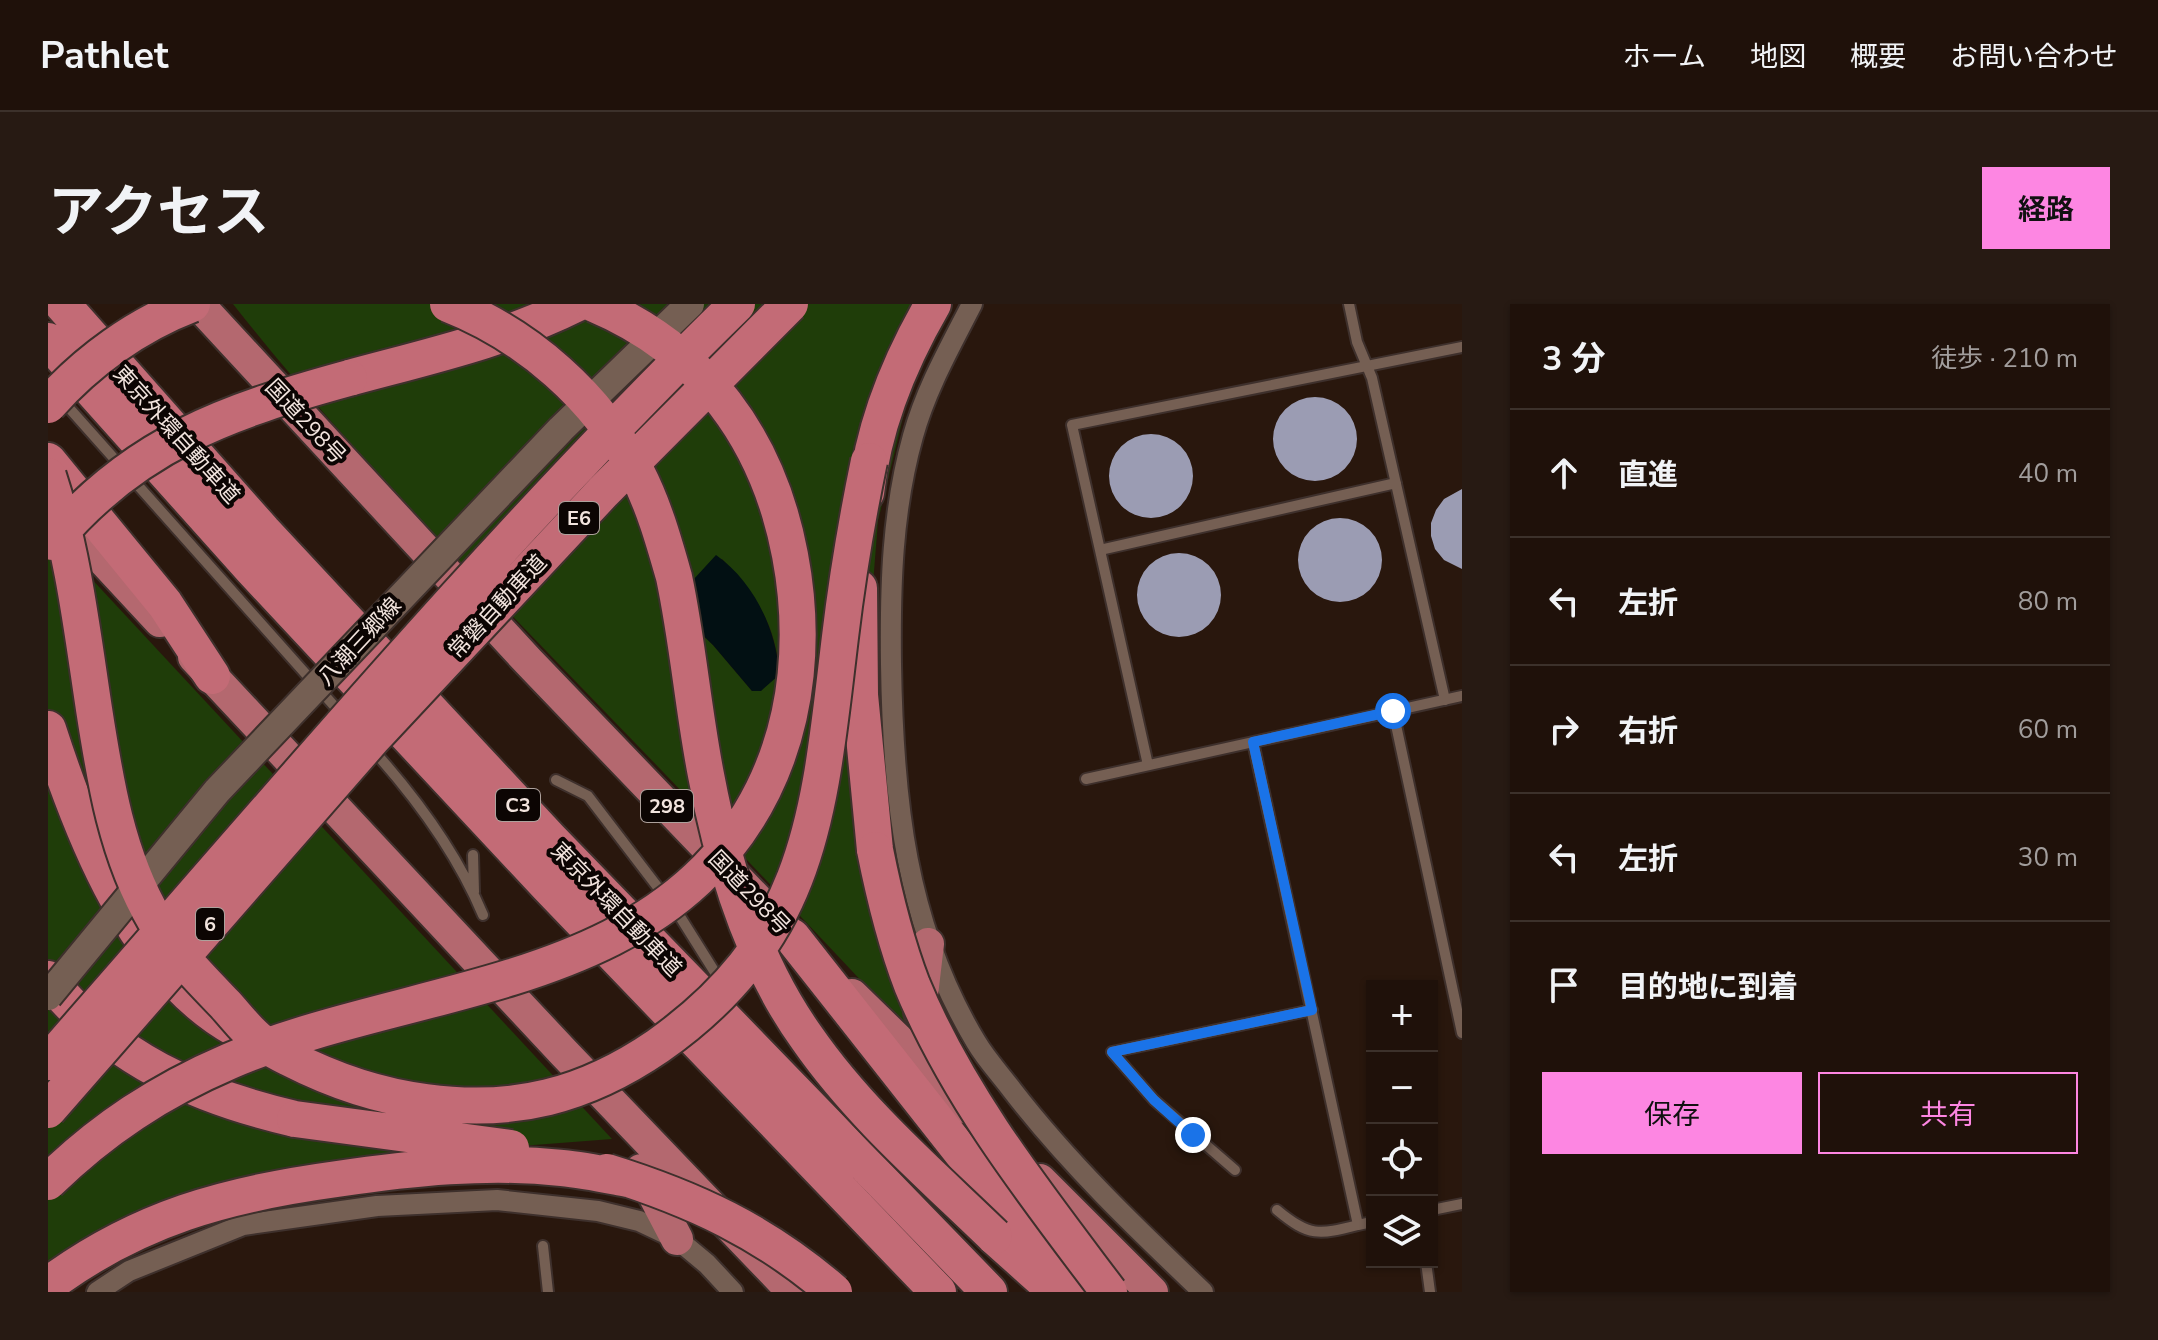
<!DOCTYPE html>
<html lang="ja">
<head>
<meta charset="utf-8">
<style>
	:root { --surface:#1f110a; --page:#271a13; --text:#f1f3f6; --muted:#a19d9c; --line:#3c312b; --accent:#fd86e2 }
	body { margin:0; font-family:"Nunito Sans","Noto Sans JP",sans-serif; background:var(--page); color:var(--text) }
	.controls { position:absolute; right:24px; bottom:24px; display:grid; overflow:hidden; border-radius:0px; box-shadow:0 2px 6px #0004 }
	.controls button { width:72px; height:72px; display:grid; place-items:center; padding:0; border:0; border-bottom:2px solid var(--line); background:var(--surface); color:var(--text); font:40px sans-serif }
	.stop { position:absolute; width:24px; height:24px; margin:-18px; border:6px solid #1a73e8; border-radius:50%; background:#fff }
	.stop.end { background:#1a73e8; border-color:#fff; box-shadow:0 2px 8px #0008 }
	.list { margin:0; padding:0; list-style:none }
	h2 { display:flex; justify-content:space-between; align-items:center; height:104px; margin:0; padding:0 32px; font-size:34px }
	h2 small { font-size:26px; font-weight:400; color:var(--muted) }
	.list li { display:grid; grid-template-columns:52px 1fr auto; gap:24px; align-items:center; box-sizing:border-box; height:128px; padding:0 32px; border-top:2px solid var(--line) }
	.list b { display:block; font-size:30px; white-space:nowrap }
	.list em { font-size:26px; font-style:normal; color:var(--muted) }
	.actions { display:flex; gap:16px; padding:24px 32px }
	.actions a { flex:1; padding:18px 0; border:2px solid var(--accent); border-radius:0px; text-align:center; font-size:28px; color:var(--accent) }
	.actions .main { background:var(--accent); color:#111 }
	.icon { flex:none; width:44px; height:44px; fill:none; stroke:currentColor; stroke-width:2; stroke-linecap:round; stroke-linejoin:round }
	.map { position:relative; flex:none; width:1414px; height:988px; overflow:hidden; border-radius:0px }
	header { display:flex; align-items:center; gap:48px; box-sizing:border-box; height:112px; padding:0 40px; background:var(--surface); border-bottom:2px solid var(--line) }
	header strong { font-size:38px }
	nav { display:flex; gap:44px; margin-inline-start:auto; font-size:28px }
	.intro { display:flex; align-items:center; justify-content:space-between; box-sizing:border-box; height:192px; padding:0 48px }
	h1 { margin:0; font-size:56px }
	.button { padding:20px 36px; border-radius:0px; background:var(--accent); color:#111; font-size:28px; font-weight:700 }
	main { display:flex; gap:48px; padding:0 48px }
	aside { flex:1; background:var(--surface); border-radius:0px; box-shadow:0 2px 6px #0004 }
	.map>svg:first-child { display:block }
</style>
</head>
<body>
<header>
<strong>Pathlet</strong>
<nav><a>ホーム</a><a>地図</a><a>概要</a><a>お問い合わせ</a></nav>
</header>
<div class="intro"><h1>アクセス</h1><a class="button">経路</a></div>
<main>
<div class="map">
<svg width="1414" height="988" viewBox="0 0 1414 988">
	<rect width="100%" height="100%" fill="#29170d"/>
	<path fill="#1f3d09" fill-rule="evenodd" d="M185,0H904L860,93L830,217L823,305L825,441L868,735C766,627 664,518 560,411C431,277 300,146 185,0ZM674,255C707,291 729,320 731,371L704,387L665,341L638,315Z
		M0,232L40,271L564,835L346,852L67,919L20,944L0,960Z"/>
	<path fill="#021013" d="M668,251C706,278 729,326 731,371L713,387H704L665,341L638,315L634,288Z"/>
	<path fill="#9b9cb3" d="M1225 135a42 42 0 1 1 84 0a42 42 0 1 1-84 0Z
		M1061 172a42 42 0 1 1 84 0a42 42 0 1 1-84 0Z
		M1414,185V265L1396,256L1387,245L1383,232V219L1388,206L1396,195Z
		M1250 256a42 42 0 1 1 84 0a42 42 0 1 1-84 0Z
		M1089 291a42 42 0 1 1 84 0a42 42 0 1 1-84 0Z"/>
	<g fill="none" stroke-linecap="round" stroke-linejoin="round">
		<defs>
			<path id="service" d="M1301,0L1309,38L1324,74L1397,396
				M14,96L296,413
				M1052,246L1348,179
				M1345,407L1414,729
				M1205,438L1310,921L1324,918
				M325,446C370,496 409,549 435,611
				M1100,461L1024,121L1414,43
				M1038,475L1414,392
				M508,476L540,492L631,611L673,678
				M425,551L426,588
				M1187,866L1106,796L1064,748L1264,706
				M1229,906C1261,933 1271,931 1310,921
				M1384,906L1414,900
				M495,942L500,988
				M1378,958L1382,988"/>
			<path id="minor" d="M924,0C902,43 878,85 865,132C844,207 842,282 843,360C845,494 857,620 928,738C938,755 952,770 964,786C1021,860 1088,924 1155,988
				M49,988L81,967L195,921L329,902L449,896L550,907L591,917L629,935L659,960L685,988"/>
			<path id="trunk" d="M150,0L480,357L745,633
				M7,204L112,317
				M146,353L516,749L745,988
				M804,691L920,804
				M872,708L880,640
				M593,866L629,935
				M992,876L1104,988"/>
			<path id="motorway" d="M14,0L215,227L502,535L941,988
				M0,37L204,265L500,582L890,988
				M301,74C378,53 456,36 528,0
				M0,157L117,300L164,372
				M818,189C825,123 852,57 885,0
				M811,284L812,391L827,546
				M0,425C34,530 87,669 188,725
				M744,633L926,864L1032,988
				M0,675C65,755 148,792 247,815
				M946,932L1004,984"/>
		</defs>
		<use href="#service" stroke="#3e302c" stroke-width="14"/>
		<use href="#minor" stroke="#3e302c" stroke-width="24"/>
		<use href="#trunk" stroke="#3e302c" stroke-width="36"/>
		<use href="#motorway" stroke="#3e302c" stroke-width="40"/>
		<use href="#service" stroke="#755f53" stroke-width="10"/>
		<use href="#minor" stroke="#755f53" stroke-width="20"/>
		<use href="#trunk" stroke="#b4686f" stroke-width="32"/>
		<use href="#motorway" stroke="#c36b76" stroke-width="36"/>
		<defs>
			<path id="secondary-bridge" d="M0,692L169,487L513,125L642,0"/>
			<path id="motorway-bridge" d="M400,0C479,31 550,93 589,169C606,202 616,238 626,273C640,339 645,405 658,471C675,561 705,659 759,734C811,809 881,869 946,932
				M0,101C39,57 89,21 144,0
				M0,172C25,248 34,326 46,405C57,476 69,552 107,616C125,647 152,674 177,700C188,712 199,727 212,737C220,744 232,749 241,754C284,776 330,792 378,798C466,810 537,792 610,742C766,632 771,506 792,333C799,274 809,215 821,157
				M4,238C87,139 181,107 301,74
				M827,546C836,591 847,637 864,681C911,794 988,891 1061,988
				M0,758C224,503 446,237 689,0
				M0,806L325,434L555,188L742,0
				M247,815L463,844
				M559,868C646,895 717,928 786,988
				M0,878C54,825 112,787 182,757C365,678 614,689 715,486C751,413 757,330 742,251C720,135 655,46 546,0
				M0,981C90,914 179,890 289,875C363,864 439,856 514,864C536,866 559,871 580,875"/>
		</defs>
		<use href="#secondary-bridge" stroke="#3e302c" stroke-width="32" stroke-linecap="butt"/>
		<use href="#motorway-bridge" stroke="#3e302c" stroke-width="40" stroke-linecap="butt"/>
		<use href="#secondary-bridge" stroke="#755f53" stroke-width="28"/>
		<use href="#motorway-bridge" stroke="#c36b76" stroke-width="36"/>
	</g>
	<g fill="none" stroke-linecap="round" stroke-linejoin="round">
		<path stroke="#1a73e8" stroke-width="10" d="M1145,831L1106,796L1064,748L1264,706L1205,438L1345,407"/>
	</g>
	<g text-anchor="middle" stroke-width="8" stroke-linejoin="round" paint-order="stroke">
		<g fill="#0c0503" stroke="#ada19c" stroke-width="2">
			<rect x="511" y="198" width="40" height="32" rx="6"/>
			<rect x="448" y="485" width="44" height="32" rx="6"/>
			<rect x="593" y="486" width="52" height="32" rx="6"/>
			<rect x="148" y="604" width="28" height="32" rx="6"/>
		</g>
		<g font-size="20" font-weight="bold" fill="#f2e4de">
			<text x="531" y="221">E6</text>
			<text x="470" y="508">C3</text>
			<text x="619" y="509">298</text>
			<text x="162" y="627">6</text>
		</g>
		<g font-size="22" fill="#f2e4de" stroke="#0c0503">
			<text transform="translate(258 117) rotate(47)" y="8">国道298号</text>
			<text transform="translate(129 130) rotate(48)" y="8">東京外環自動車道</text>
			<text transform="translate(449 302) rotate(-47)" y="8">常磐自動車道</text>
			<text transform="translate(311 337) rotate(-47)" y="8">八潮三郷線</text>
			<text transform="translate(702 588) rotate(46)" y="8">国道298号</text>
			<text transform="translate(569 605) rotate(46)" y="8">東京外環自動車道</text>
		</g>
	</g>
</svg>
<div class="controls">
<button>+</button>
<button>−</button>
<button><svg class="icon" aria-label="locate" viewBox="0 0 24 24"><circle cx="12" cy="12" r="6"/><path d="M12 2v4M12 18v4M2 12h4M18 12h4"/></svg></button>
<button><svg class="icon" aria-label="layers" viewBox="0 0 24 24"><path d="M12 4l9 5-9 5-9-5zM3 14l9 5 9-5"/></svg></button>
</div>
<div class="stop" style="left:1345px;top:407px"></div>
<div class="stop end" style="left:1145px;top:831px"></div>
</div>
<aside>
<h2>3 分<small>徒歩 · 210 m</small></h2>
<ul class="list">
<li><svg class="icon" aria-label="ahead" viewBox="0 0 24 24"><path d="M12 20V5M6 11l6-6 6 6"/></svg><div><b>直進</b></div><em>40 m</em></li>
<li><svg class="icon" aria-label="left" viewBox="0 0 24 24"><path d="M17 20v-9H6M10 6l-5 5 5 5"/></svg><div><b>左折</b></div><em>80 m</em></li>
<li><svg class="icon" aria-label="right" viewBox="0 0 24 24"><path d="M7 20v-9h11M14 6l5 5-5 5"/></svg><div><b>右折</b></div><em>60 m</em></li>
<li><svg class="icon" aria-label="left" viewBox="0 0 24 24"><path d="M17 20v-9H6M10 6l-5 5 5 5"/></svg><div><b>左折</b></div><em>30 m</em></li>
<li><svg class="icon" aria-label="arrive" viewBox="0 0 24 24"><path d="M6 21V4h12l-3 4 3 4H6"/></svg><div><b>目的地に到着</b></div></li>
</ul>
<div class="actions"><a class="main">保存</a><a>共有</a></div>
</aside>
</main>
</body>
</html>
